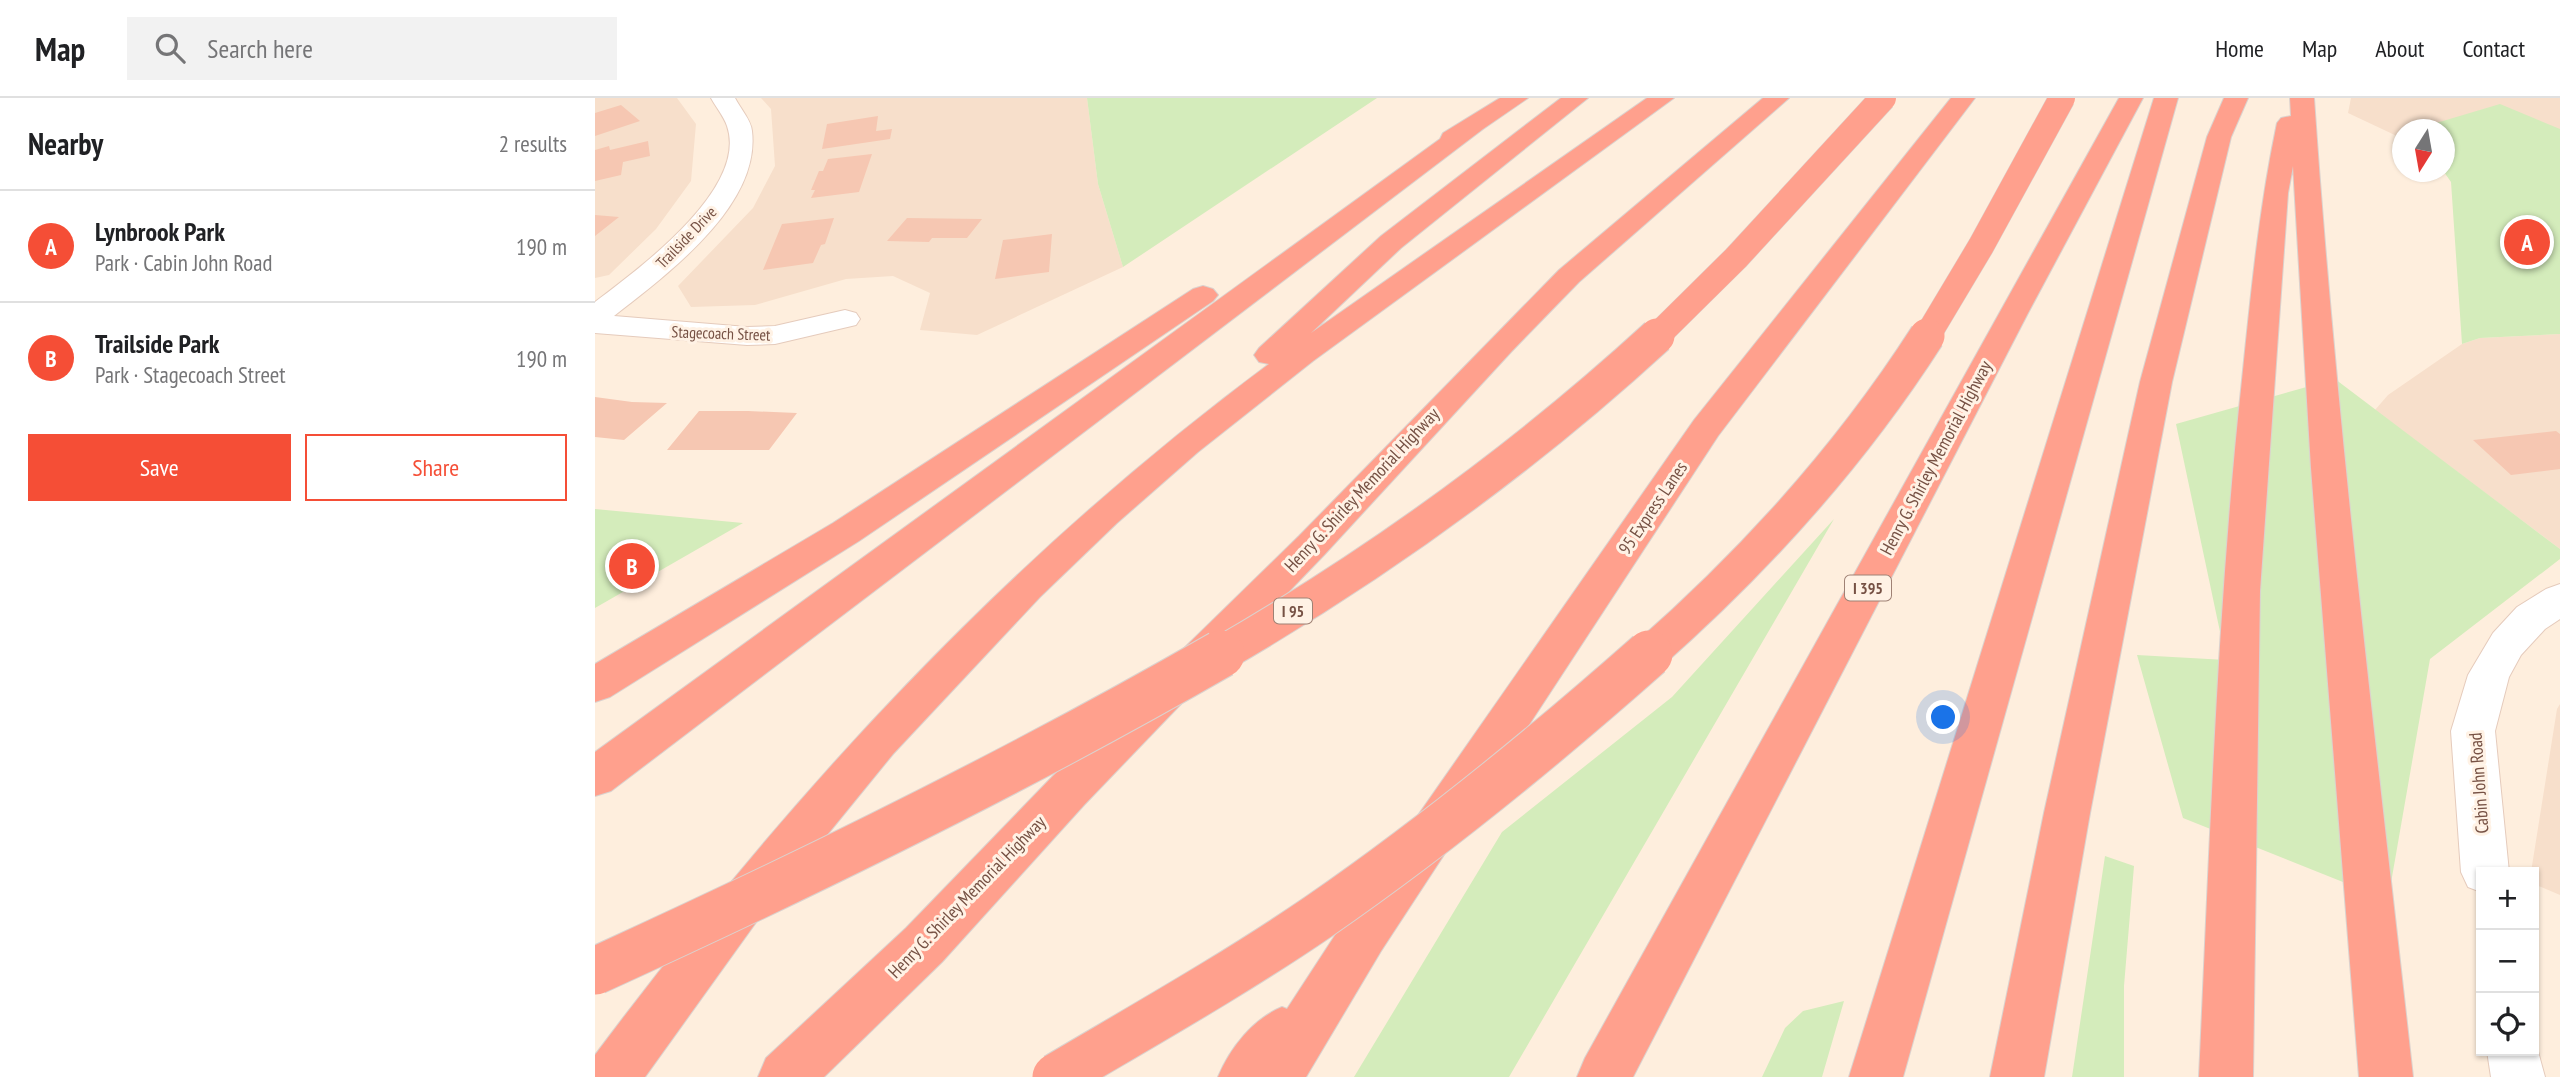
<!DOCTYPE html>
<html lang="en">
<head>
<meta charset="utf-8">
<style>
	:root { --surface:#fff; --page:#f2f2f2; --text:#202124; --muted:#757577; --line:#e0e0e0; --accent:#f54e36 }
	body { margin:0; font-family:"PT Sans Narrow",sans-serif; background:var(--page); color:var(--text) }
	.controls { position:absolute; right:21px; bottom:21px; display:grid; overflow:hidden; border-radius:0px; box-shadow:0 2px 5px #0004 }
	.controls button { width:63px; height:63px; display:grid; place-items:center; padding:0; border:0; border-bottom:2px solid var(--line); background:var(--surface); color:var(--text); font:35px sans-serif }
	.compass { position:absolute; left:1797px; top:21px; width:63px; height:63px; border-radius:50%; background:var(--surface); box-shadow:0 2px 5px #0004; rotate:191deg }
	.you { position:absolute; left:1349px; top:620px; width:24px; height:24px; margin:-18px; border:5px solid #fff; border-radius:50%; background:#1a73e8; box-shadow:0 0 0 10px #1a73e833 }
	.badge { display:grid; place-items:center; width:46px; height:46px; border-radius:50%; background:var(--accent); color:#fff; font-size:23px; font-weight:700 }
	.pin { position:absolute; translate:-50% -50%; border:4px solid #fff; box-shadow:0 2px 7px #0006 }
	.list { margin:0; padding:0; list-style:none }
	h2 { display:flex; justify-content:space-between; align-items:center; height:91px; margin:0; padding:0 28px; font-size:30px }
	h2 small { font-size:23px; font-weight:400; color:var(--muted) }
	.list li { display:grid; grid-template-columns:46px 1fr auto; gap:21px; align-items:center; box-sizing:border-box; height:112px; padding:0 28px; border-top:2px solid var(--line) }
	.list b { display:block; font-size:26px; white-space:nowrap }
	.list p { margin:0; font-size:23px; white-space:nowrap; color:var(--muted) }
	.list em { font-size:23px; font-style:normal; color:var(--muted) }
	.actions { display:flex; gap:14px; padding:21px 28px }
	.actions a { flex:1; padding:16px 0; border:2px solid var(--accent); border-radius:0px; text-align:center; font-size:24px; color:var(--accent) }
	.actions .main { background:var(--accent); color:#fff }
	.icon { flex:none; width:38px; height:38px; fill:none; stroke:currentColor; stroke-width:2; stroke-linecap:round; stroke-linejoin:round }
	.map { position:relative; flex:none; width:1965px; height:979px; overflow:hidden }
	header { display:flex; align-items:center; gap:42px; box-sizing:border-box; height:98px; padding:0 35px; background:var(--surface); border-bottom:2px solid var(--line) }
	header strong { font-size:33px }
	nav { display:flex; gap:38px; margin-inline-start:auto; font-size:24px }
	.search { width:490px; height:63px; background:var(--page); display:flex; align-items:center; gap:18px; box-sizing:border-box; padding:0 24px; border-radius:0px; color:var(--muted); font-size:26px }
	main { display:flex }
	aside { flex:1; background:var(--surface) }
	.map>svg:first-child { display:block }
</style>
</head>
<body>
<header>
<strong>Map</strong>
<div class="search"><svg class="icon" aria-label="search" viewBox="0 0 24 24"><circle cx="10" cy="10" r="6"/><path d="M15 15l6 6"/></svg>Search here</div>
<nav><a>Home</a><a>Map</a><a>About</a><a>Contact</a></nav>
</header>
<main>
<aside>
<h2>Nearby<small>2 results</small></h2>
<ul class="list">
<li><span class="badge">A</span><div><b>Lynbrook Park</b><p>Park · Cabin John Road</p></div><em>190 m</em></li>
<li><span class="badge">B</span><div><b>Trailside Park</b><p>Park · Stagecoach Street</p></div><em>190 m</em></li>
</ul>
<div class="actions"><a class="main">Save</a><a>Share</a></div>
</aside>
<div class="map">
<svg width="1965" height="979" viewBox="0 0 1965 979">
	<rect width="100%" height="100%" fill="#feeedd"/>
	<path fill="#f7dfcb" d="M0,0H82L101,26L96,83L61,131L14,177L0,180Z
		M166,0H492L503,86L528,169L382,237L325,232L335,195L298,178L251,181L160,207L96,209L83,188L158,110L180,68L176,11Z
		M1756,0H1965V31L1808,32L1807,38L1804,39L1753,15Z
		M1965,236V451L1780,312L1793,297L1867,246L1885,240Z
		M1965,606V797L1939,786V774H1936L1962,611Z"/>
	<path fill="#d4ecbb" d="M492,0H782L528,169L503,86Z
		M1905,6L1965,31V236L1885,240L1867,246L1856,84L1849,74L1850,32L1821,31Z
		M1740,281L1965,451V461L1835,561L1793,802L1588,720L1542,557L1631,562L1581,326Z
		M0,411L148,425L0,510Z
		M1239,421L914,979H759L907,734L1077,599Z
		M1510,758L1539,768L1529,888V979H1477Z
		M1249,903L1227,979H1167L1190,930L1208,913Z"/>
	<path fill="#f6c7b2" d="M26,7L45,23L0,38V15Z
		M283,18L281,33L297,31L295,41L227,51L232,26Z
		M53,43L55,58L28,64L26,77L0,83V52L14,48L15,52Z
		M277,56L264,94L216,100L220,92H216L224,73H228L233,61Z
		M0,117L24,119L0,138Z
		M239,120L230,146L226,147L218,165L168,172L187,126Z
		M312,120L387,121L372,140H337L334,144L292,143Z
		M457,136L454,174L400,181L408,142Z
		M0,299L37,304L72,305L29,342L0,339Z
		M104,313H153L202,315L174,352H72Z
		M1961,333L1965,336V371L1916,377L1878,342Z"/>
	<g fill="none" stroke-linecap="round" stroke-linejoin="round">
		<defs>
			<path id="minor" d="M116,0H140C145,10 156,22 157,33C166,108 71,177 19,218L152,229L180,228L250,212L261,215L265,221L261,227L180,246L152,247L0,235V204C42,172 154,91 132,28C129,19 121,9 116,0Z
				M1965,486V521L1950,531L1926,557L1914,579L1900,633L1914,774H1886V794L1873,789L1866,774L1856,633L1873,577L1898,535L1922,509L1951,491Z
				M1939,939L1950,979H1896L1892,953H1939Z"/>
			<path id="motorway" d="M905,0H933L888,31L16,693L0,698V654L845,41L848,35Z
				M966,0H993L806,150L716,235L1052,0H1079L718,263L603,354L522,425L445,499L298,656L162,823L50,979H0V957C197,694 409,463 674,266L664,264L659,257L664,250L786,138Z
				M1168,0H1194L984,184L916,254L730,456L489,707L347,864L229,979H163L171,960L311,830L457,679L704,438L964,172Z
				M1356,0H1380L1123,338L786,853L711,979H623C635,950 658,921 687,909L692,911L752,819L1099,322Z
				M1524,0H1548L1433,215L1038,979H982L990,960Z
				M1559,0H1583L1308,979H1254Z
				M1629,0H1653L1636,39L1577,284L1495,715L1449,979H1395L1449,715L1545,284L1612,39Z
				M1695,0H1719C1741,327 1782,653 1818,979H1764L1716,370L1698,68L1693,95L1665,493L1658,979H1604C1615,746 1622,513 1647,282C1656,195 1664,110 1682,25L1686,20L1696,18Z
				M608,188L618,191L623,197L618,203L264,443L15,599L0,604V566L238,425L598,191Z"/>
		</defs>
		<use href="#minor" stroke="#e5cbbc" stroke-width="2"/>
		<use href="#motorway" stroke="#dbd2ce" stroke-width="2"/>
		<use href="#minor" fill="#fff" fill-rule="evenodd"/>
		<use href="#motorway" fill="#ffa08d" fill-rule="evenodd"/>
		<defs>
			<path id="motorway-bridge-far2" d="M1060,240L1141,160L1288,0
				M1331,240L1386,148L1467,0"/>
			<path id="motorway-bridge-far1" d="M623,558C779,468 929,360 1062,238
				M1052,558C1159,464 1255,358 1332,238"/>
			<path id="motorway-bridge" d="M0,873C213,776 423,673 626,556
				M461,979C549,927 638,877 723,819C839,739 949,649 1054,556"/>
		</defs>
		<use href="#motorway-bridge-far2" stroke="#dbd2ce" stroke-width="27" stroke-linecap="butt"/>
		<use href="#motorway-bridge-far1" stroke="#dbd2ce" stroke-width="37" stroke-linecap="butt"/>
		<use href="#motorway-bridge" stroke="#dbd2ce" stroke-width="49" stroke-linecap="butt"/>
		<use href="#motorway-bridge-far2" stroke="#ffa08d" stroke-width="26"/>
		<use href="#motorway-bridge-far1" stroke="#ffa08d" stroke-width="35"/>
		<use href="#motorway-bridge" stroke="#ffa08d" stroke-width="47"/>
	</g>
	<g text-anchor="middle" stroke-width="6" stroke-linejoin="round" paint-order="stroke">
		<g font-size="16" fill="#765144" stroke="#fff2e5">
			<text transform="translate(91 139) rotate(-46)" y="6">Trailside Drive</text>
			<text transform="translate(126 235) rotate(2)" y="6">Stagecoach Street</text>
		</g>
		<g fill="#fff2e5" stroke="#9f8174" stroke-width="2">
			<rect x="1250" y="477.5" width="46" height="25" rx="5"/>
			<rect x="679" y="500.5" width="38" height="25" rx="5"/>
		</g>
		<g font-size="16" font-weight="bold" fill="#765144">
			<text x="1273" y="496">I 395</text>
			<text x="698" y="519">I 95</text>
		</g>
		<g font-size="18" fill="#765144" stroke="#fff2e5">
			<text transform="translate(1341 360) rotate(-62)" y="6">Henry G. Shirley Memorial Highway</text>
			<text transform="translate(767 392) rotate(-47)" y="6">Henry G. Shirley Memorial Highway</text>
			<text transform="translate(1058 410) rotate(-56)" y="6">95 Express Lanes</text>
			<text transform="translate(1884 685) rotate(-94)" y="6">Cabin John Road</text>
			<text transform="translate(372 799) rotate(-46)" y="6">Henry G. Shirley Memorial Highway</text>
		</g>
	</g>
</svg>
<div class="controls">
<button>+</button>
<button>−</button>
<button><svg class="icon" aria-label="locate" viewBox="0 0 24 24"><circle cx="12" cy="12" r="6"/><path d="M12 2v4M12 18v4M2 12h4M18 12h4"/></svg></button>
</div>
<svg class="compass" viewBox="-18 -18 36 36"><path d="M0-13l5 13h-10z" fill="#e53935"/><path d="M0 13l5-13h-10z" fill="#757577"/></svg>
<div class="you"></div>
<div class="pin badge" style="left:1932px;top:144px">A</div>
<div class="pin badge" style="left:37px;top:468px">B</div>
</div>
</main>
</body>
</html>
